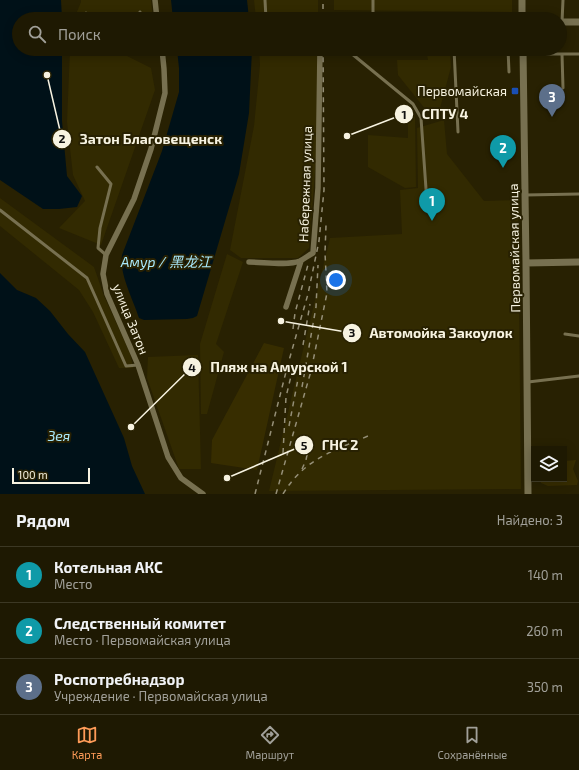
<!DOCTYPE html>
<html lang="ru">
<head>
<meta charset="utf-8">
<style>
	:root { --surface:#1e1902; --page:#26220c; --text:#f1f3f6; --muted:#a1a099; --line:#3c3824; --accent:#fe9b58 }
	body { margin:0; font-family:"Exo 2","Noto Sans SC",sans-serif; background:var(--page); color:var(--text) }
	.controls { position:absolute; right:12px; bottom:12px; display:grid; overflow:hidden; border-radius:0px; box-shadow:0 2px 10px #0003 }
	.controls button { width:36px; height:36px; display:grid; place-items:center; padding:0; border:0; border-bottom:1px solid var(--line); background:var(--surface); color:var(--text); font:20px sans-serif }
	.scale { position:absolute; left:12px; bottom:10px; width:78px; box-sizing:border-box; padding-left:4px; border:2px solid #f7f3e1; border-top:0; font-size:11px; line-height:14px; white-space:nowrap; color:#f7f3e1; -webkit-text-stroke:3px #282102; paint-order:stroke }
	.you { position:absolute; left:336px; top:280px; width:14px; height:14px; margin:-10px; border:3px solid #fff; border-radius:50%; background:#1a73e8; box-shadow:0 0 0 6px #1a73e833 }
	.badge { display:grid; place-items:center; width:26px; height:26px; border-radius:50%; background:var(--accent); color:#fff; font-size:13px; font-weight:700 }
	.pin { position:absolute; translate:-50% -33px; filter:drop-shadow(0 1px 2px #0008) }
	.pin::after { content:''; position:absolute; top:21px; width:14px; height:12px; background:inherit; clip-path:polygon(0 0,100% 0,50% 100%) }
	.list { margin:0; padding:0; list-style:none }
	h2 { display:flex; justify-content:space-between; align-items:center; height:52px; margin:0; padding:0 16px; font-size:17px }
	h2 small { font-size:13px; font-weight:400; color:var(--muted) }
	.list li { display:grid; grid-template-columns:26px 1fr auto; gap:12px; align-items:center; box-sizing:border-box; height:56px; padding:0 16px; border-top:1px solid var(--line) }
	.list b { display:block; font-size:15px; white-space:nowrap }
	.list p { margin:0; font-size:13px; white-space:nowrap; color:var(--muted) }
	.list em { font-size:13px; font-style:normal; color:var(--muted) }
	.icon { flex:none; width:22px; height:22px; fill:none; stroke:currentColor; stroke-width:2; stroke-linecap:round; stroke-linejoin:round }
	.map { position:relative; flex:none; width:579px; height:494px; overflow:hidden }
	.search { position:absolute; background:var(--surface); box-shadow:0 2px 10px #0003; left:12px; right:12px; top:12px; height:44px; display:flex; align-items:center; gap:10px; box-sizing:border-box; padding:0 14px; border-radius:22px; color:var(--muted); font-size:15px }
	.sheet { height:220px; background:var(--surface) }
	nav { display:flex; justify-content:space-around; align-items:center; box-sizing:border-box; height:56px; border-top:1px solid var(--line); background:var(--surface); font-size:11px; color:var(--muted) }
	nav a { display:grid; justify-items:center; gap:2px }
	nav .on { color:var(--accent) }
	.map>svg:first-child { display:block }
</style>
</head>
<body>
<div class="map">
<svg width="579" height="494" viewBox="0 0 579 494">
	<rect width="100%" height="100%" fill="#282102"/>
	<path fill="#322a01" d="M81,0H151L153,19H74L81,2Z
		M254,0H318V19H256Z
		M334,0H512V12L334,10Z
		M70,49H113L151,68L155,90L101,245L59,228L85,201L73,175L67,122Z
		M259,49H318V135L309,248L298,258H241L230,250L254,126L260,65Z
		M426,49H450L451,67L439,112L426,110L398,75L397,60H428Z
		M408,115H415L416,187L405,188L368,167V135L408,138Z
		M444,120L447,154L484,201L518,200L521,489L269,491L330,238L402,234L400,190L418,188L417,128Z
		M0,198L94,267L104,296L130,353L133,368H119L93,312L79,290L0,226Z
		M227,254L243,262L216,344L224,352L207,414H201L200,344Z
		M198,355L201,469H179L147,378L148,357Z"/>
	<path fill="#372d00" d="M264,343L284,348L257,470L211,463L212,440Z
		M576,460L573,469L578,481L577,485L548,486L541,483L540,479H564V461Z"/>
	<path fill="#001118" d="M0,0H61L62,19H19V49H62V121L67,176L82,196L77,207L59,209H43L0,180Z
		M171,0H247L249,19H173Z
		M177,49H252L249,113L239,174L197,316L193,318L187,319L144,320L139,318C133,299 119,274 122,255L162,151L179,92V68Z
		M0,273L17,290L36,298L50,311L68,334L85,352L124,438L132,466L145,494H0Z"/>
	<g fill="none" stroke-linecap="round" stroke-linejoin="round">
		<path stroke="#777050" stroke-width="3" d="M265,0L266,19
			M140,12L142,19
			M86,13L96,19
			M373,19V0
			M562,22L563,0
			M151,49L162,55
			M346,49L413,104L421,118L427,203
			M454,49L458,132
			M508,49L509,72
			M523,54H579
			M562,54L563,88
			M97,167L111,184L100,228L98,248L106,255
			M525,195L579,194
			M0,210L87,278L126,366L138,365
			M565,334L579,336
			M528,382L579,376"/>
		<path stroke="#777050" stroke-width="5.5" d="M155,0L157,19
			M162,49L164,69L165,93L151,149L134,199L106,255L103,274L107,294L138,365L168,457L181,478L203,494
			M249,262C264,262 287,266 300,261C304,259 309,255 313,253L318,188L320,49
			M286,307L301,261"/>
		<path stroke="#777050" stroke-width="7" d="M522,0V19
			M560,22H579
			M523,49L526,263L528,494
			M526,263L579,262"/>
		<path stroke="#958f77" stroke-width="1.5" stroke-dasharray="5 5" stroke-linecap="butt" d="M323,19V0
			M293,329L295,313L309,261
			M303,345L310,304
			M302,387L316,307L318,265
			M289,426L298,379
			M283,453L286,397L291,376
			M302,469L306,460L308,450
			M255,494L288,364L308,294L319,241L324,190L323,49
			M276,494L311,371L327,293L325,253L326,225
			M283,494C304,459 333,451 368,436"/>
	</g>
	<rect fill="#1a4fb4" stroke="#282102" stroke-width="1.5" x="511" y="87" width="8" height="8" rx="2"/>
	<g text-anchor="middle" stroke-width="4" stroke-linejoin="round" paint-order="stroke">
		<g font-size="13" fill="#f7f3e1" stroke="#282102" text-anchor="end">
			<text x="507" y="96">Первомайская</text>
		</g>
		<g font-size="13" fill="#f7f3e1" stroke="#282102">
			<text transform="translate(305 184) rotate(-88)" y="5">Набережная улица</text>
			<text transform="translate(514 248) rotate(-91)" y="5">Первомайская улица</text>
			<text transform="translate(131 319) rotate(68)" y="5">улица Затон</text>
		</g>
		<g font-size="14" font-style="italic" fill="#a9e9fc" stroke="#282102">
			<text x="166" y="267">Амур / 黑龙江</text>
			<text x="59" y="441">Зея</text>
		</g>
	</g>
	<path fill="none" stroke="#f7f3e1" stroke-width="1.5" d="M347 136L404 114M47 75L62 139M281 321L352 333M131 427L192 367M227 478L304 445"/>
	<g fill="#f7f3e1" stroke="#282102" stroke-width="1.5">
		<circle cx="347" cy="136" r="4"/>
		<circle cx="47" cy="75" r="4"/>
		<circle cx="281" cy="321" r="4"/>
		<circle cx="131" cy="427" r="4"/>
		<circle cx="227" cy="478" r="4"/>
		<circle cx="404" cy="114" r="10"/>
		<circle cx="62" cy="139" r="10"/>
		<circle cx="352" cy="333" r="10"/>
		<circle cx="192" cy="367" r="10"/>
		<circle cx="304" cy="445" r="10"/>
	</g>
	<g font-size="12" text-anchor="middle" font-weight="bold" fill="#111">
		<text x="404" y="119">1</text>
		<text x="62" y="143">2</text>
		<text x="352" y="337">3</text>
		<text x="192" y="372">4</text>
		<text x="304" y="450">5</text>
	</g>
	<g font-size="14" text-anchor="middle" font-weight="bold" fill="#f7f3e1" stroke="#282102" stroke-width="4" stroke-linejoin="round" paint-order="stroke">
		<text x="445" y="119">СПТУ 4</text>
		<text x="151" y="144">Затон Благовещенск</text>
		<text x="441" y="338">Автомойка Закоулок</text>
		<text x="279" y="372">Пляж на Амурской 1</text>
		<text x="340" y="450">ГНС 2</text>
	</g>
</svg>
<div class="controls">
<button><svg class="icon" aria-label="layers" viewBox="0 0 24 24"><path d="M12 4l9 5-9 5-9-5zM3 14l9 5 9-5"/></svg></button>
</div>
<div class="scale">100 m</div>
<div class="you"></div>
<div class="pin badge" style="left:432px;top:221px;background:#0f9aa8">1</div>
<div class="pin badge" style="left:503px;top:168px;background:#0f9aa8">2</div>
<div class="pin badge" style="left:552px;top:117px;background:#5c6f8a">3</div>
<div class="search"><svg class="icon" aria-label="search" viewBox="0 0 24 24"><circle cx="10" cy="10" r="6"/><path d="M15 15l6 6"/></svg>Поиск</div>
</div>
<section class="sheet">
<h2>Рядом<small>Найдено: 3</small></h2>
<ul class="list">
<li><span class="badge" style="background:#0f9aa8">1</span><div><b>Котельная АКС</b><p>Место</p></div><em>140 m</em></li>
<li><span class="badge" style="background:#0f9aa8">2</span><div><b>Следственный комитет</b><p>Место · Первомайская улица</p></div><em>260 m</em></li>
<li><span class="badge" style="background:#5c6f8a">3</span><div><b>Роспотребнадзор</b><p>Учреждение · Первомайская улица</p></div><em>350 m</em></li>
</ul>
</section>
<nav>
<a class="on"><svg class="icon" aria-label="map" viewBox="0 0 24 24"><path d="M3 6l6-2 6 2 6-2v14l-6 2-6-2-6 2zM9 4v14M15 6v14"/></svg>Карта</a>
<a><svg class="icon" aria-label="directions" viewBox="0 0 24 24"><path d="M12 3l9 9-9 9-9-9zM9 14v-3h6M13 9l2 2-2 2"/></svg>Маршрут</a>
<a><svg class="icon" aria-label="saved" viewBox="0 0 24 24"><path d="M7 4h10v16l-5-4-5 4z"/></svg>Сохранённые</a>
</nav>
</body>
</html>
